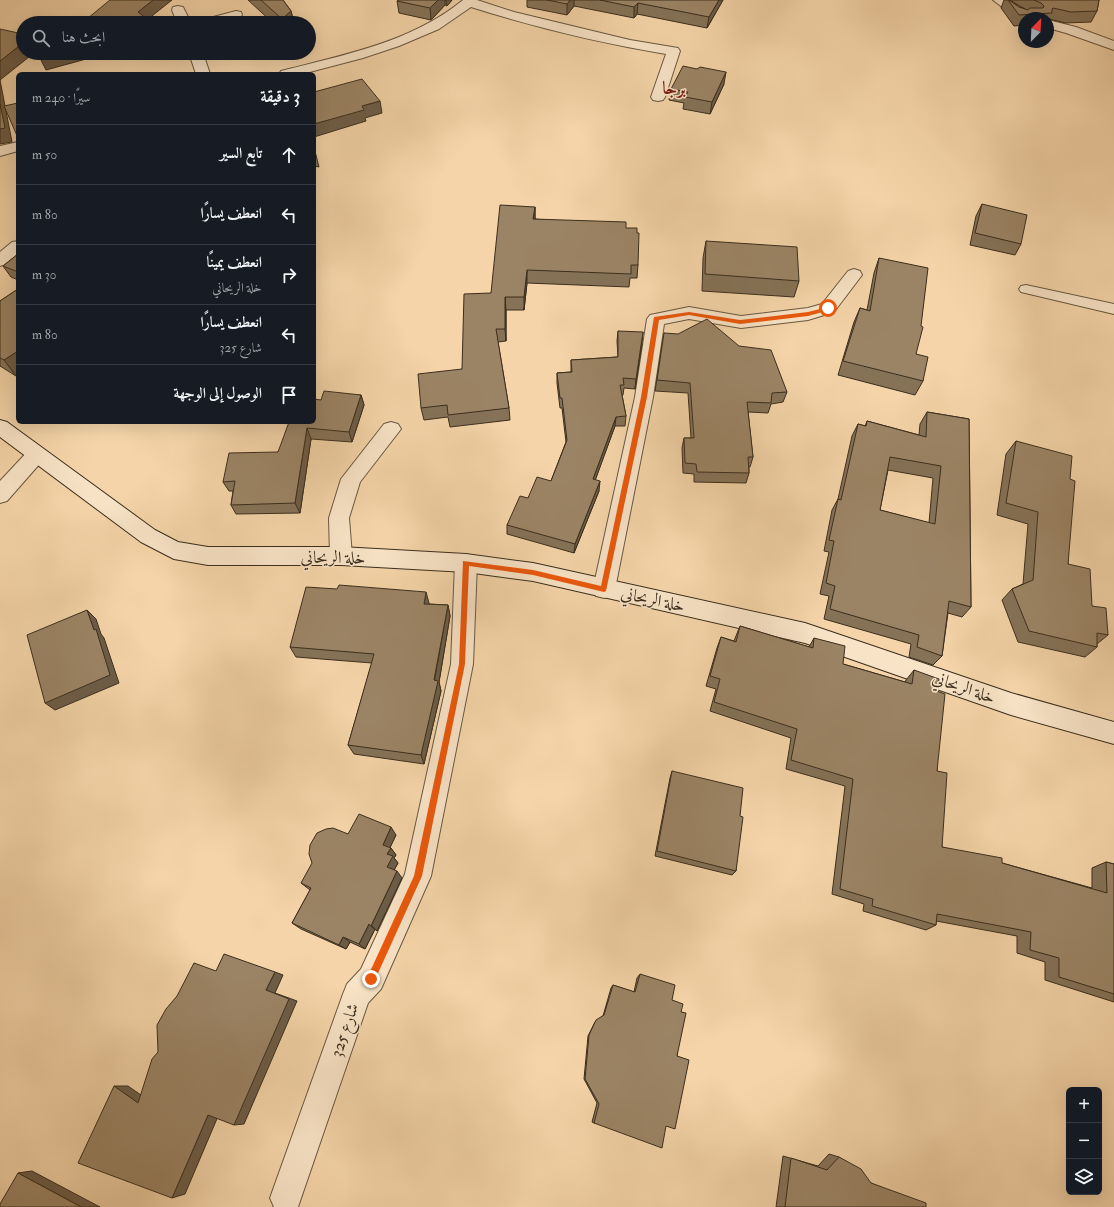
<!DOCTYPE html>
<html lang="ar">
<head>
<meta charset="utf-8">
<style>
	:root { --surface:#171b24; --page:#20242c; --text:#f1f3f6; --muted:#9ea1a6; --line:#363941 }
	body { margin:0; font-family:"IM FELL Double Pica",Amiri,serif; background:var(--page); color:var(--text); direction:rtl }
	.controls { position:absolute; right:12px; bottom:12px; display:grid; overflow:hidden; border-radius:6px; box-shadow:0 4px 16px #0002 }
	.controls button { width:36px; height:36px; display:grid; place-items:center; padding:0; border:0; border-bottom:1px solid var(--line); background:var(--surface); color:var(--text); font:20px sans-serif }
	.compass { position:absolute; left:1018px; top:12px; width:36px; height:36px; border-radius:50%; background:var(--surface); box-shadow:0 4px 16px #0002; rotate:24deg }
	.stop { position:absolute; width:12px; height:12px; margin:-9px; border:3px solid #ea580c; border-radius:50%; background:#fff }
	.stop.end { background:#ea580c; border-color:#fff; box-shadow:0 1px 4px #0008 }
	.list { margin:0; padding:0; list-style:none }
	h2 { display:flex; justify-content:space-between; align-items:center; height:52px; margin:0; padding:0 16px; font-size:17px }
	h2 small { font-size:13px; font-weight:400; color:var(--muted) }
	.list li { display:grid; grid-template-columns:26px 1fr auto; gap:12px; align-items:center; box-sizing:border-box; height:60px; padding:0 16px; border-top:1px solid var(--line) }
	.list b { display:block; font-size:15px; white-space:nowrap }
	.list p { margin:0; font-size:13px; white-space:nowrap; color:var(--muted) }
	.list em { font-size:13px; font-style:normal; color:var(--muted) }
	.icon { flex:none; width:22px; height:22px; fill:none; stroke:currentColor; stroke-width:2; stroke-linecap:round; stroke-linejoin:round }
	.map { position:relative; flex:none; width:1114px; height:1207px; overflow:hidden; direction:ltr }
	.search { position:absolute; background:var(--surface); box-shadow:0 4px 16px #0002; left:16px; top:16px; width:300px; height:44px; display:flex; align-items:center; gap:10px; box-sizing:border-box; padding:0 14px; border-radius:22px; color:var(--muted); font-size:15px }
	.panel { position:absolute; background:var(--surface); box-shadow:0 4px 16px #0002; left:16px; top:72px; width:300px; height:352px; border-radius:6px; direction:rtl }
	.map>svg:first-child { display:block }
</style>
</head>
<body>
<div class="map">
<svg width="1114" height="1207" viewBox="0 0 1114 1207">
	<rect width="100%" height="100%" fill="#f4d4a8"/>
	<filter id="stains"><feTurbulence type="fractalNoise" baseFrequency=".005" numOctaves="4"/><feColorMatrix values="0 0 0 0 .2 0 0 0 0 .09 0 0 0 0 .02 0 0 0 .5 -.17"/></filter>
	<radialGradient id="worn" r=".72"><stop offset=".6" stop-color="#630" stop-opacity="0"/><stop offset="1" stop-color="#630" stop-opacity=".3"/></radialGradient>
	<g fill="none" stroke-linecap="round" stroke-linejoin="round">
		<defs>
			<path id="service" d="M1026,285L1114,304V314L1021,292L1019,289L1021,286Z"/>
			<path id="minor" d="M463,0H477L514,12L630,40L678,48L680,51L665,97L663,100L658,101L653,100L651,97L666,54C600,43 534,27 471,7L439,29L399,46L363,58L302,74H279L281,71C344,55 412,42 463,0Z
				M993,0H1008L1025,11L1036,15L1038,18H1024V20L1015,17Z
				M178,6L183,7L191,23H177L172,10L173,7Z
				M236,11L241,12L242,15C236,24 211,23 200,23L202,20Z
				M1048,20L1076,27L1114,41V50L1066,33L1048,28Z
				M189,53H203L210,74H196Z
				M18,142V151L0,156V146Z
				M18,241V254L6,264L0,266V252L12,242Z
				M854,269L860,271L862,275L834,312L808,320L741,328L689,319L664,324L653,397L615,589L612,596L604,598L596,596L593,589L635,397L647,319L650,315L689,307L741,316L808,308L822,304L848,271Z
				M391,422L398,424L401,429L360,482L349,518L352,556L349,562L341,565L333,562L330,556L329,518L341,479L384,424Z
				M36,447L43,450L46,455L43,460L7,501L0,503V481L29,450Z
				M466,554L474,557L477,563L473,664L431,876L381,989L368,1003L298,1207H274L270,1198L343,994L347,984L361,969L405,874L451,664L455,563L458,557Z"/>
			<path id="secondary" d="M0,420L7,422L155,530L178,542L208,547H341L466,554L533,563L805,623L1011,693L1114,722V744L1011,715L805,643L533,581L466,572L341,565H208L174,559L141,542L0,437Z"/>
		</defs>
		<use href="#service" stroke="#695840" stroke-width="2"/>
		<use href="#minor" stroke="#695840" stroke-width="2"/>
		<use href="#secondary" stroke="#3b2e1d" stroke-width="2"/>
		<use href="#service" fill="#f8e3c6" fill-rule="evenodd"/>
		<use href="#minor" fill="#f8e3c6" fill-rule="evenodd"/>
		<use href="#secondary" fill="#f8e3c6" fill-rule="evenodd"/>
	</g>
	<path fill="#857257" stroke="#3b2e1d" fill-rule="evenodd" d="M248,0H283L291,11L294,23H273Z
		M399,0H452L447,6L445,5L431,20L399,13L397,1Z
		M527,0H723L707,28L637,14L634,18L574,6L567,15L527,7Z
		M1004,0H1009L1019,7L1025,9L1010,0H1099L1097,11L1091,22L1066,23L1049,19L1048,21V18H1024V25L1014,26L1001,8Z
		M697,69L724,84L710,114L683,109L684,103L669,100L671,89Z
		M314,150L316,155L319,167L314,166Z
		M982,204L1021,244L1015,255L970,245L976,216Z
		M535,207V219L626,228L638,265L637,278H630L629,287L527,283L524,310H506V341L498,342L509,408L510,420L450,427L448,417L424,420L421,408L462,369L491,293Z
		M706,241L799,281L794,297L702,291L703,258Z
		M18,254V280L11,277L3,266Z
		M879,258L916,354L923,381L915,395L838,375L854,322L860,308L867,310L874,273Z
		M18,289V375L16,376L0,366V301Z
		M618,331L642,343L635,389L624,388L623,395H622L626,416L625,426H615L595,480L599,491L574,553L507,534V525L528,498L551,481L566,442L562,408H560L557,383V373L571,372V360L618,357L617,341Z
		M664,333L787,392L783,402L771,404L768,413L748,412L753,457L750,467H749V473L746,483L694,482V474L683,473L682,448L684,438H691L688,393L655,391Z
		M361,395L364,405L352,442L311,439L300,513L236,514L231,505L233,491H229L223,482L278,452L321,400Z
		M927,412L969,419L971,607L962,617L948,613L942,656L933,665L909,657L911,644L824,619L829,596L820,594L829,552L824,551L832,510L838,499L852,436L858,424L865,426L867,421L919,435L920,424ZM888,470L933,478L929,523L880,510Z
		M1016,441L1070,479L1068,564L1092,606L1108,635L1097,644V647L1085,657L1018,642L1002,600L1012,589L1023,584L1028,524L997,515L1006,454Z
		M429,603V604L448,605L450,616L439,682L441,691L424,764L354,754L348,745L372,663L296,657L290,647Z
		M740,626L809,647L814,638L843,664L905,682L906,680L914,670L937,691V771L942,847L1002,863L1092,888V868L1106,862L1114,864V1002L1045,980V962L1017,953V936L936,921V925L926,930L863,911L864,904L832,894L845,786L786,769L791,738L710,711L716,689L706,686L717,648L721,637L734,641Z
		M672,771L740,816L736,871L732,875L655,856L670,778Z
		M348,834L396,835L390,847L396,855L394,858L398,863L394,870L402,878L377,931L375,929L365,949L350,942L346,949L301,929L292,923L310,890L301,883Z
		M640,974L672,1000L681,1012L677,1056L666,1126L594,1123L592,1122L597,1103L584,1079L588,1036L595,1022L603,1016L611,988L613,985L634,992L637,978Z
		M829,1154L839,1157L871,1183L926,1207H776L783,1156L818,1166Z"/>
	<path fill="#6c5c47" stroke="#3b2e1d" d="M153,0H172L143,23L138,12Z
		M438,0H445V5L431,20L430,8Z
		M446,0H452L447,6Z
		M570,0H574V6L567,15V4Z
		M719,0H723L707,28L709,17Z
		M638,3L637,14L634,18V7Z
		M291,11L294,23H283L282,19Z
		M23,43V53H34L0,80L12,142L0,144V61Z
		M60,53H108L46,70L40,58Z
		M726,72L724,84L710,114L712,102Z
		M380,101L382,113L365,118L366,121L314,137V124L362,106Z
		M535,207V220L533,219Z
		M527,270V283L524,310V297Z
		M505,297L506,310V341L505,329Z
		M643,332L642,343L635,389L636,379Z
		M18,351V375L16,376L4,360Z
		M361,395L364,405L352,442L349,432Z
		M616,417L615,426L592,489L593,479Z
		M307,428L311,439L300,513L295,503Z
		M600,481L599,491L574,553L575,544Z
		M426,592L429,603L427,615L424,604Z
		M448,605L450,616L439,682L441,691L424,764L421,755Z
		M87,610L96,619L101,634L104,638L119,683L55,710L45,703L94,630Z
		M391,827L396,835L388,852L383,845Z
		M391,848L396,855L394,858L398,863L392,874L387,867V854Z
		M397,871L402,878L377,931L371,926Z
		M369,924L375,929L365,949L359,944Z
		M343,937L350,942L346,949L339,945Z
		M275,972L283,975L275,993L297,1001L244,1124L234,1125L266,990Z
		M114,1086H128L151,1102L138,1103Z
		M219,1114L185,1194L172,1198L208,1115Z
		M32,1171L100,1207H81L18,1173Z"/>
	<path fill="#9b8465" stroke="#3b2e1d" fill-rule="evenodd" d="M110,0H153L138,12L152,23H82Z
		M261,0H283L291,11L282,19Z
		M399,0H438L430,8L397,1Z
		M547,0H570L567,4Z
		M600,0H719L709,17L638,3L634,7Z
		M1008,0H1009L1019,7L1028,10L1030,8H1043L1044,6L1041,3L1034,0H1099L1097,11L1071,12L1053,8L1052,9V13L1019,15Z
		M0,29L23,34V43L0,61Z
		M46,53H60L40,58Z
		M683,66L697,69L700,67L726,72L712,102L685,97L688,92L671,89Z
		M362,79L380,101L362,106L364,110L314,124V92Z
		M18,103V138L4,106Z
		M0,104L5,128L0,129Z
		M982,204L1027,215L1021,244L975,233Z
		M500,205L535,207L533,219L626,222V228H637V233H639L638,265H631V274L527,270L524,297H505V329H496L509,408L448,415L447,405L421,408L418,374L462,369L464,294L491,293Z
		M706,241L797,247L799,281L705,274Z
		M18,254V272L3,266Z
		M879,258L928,268L921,326L923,327L916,354L928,357L923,381L843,361L860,308L870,311Z
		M18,289V351L4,360L0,358V301Z
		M707,319L739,346L771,350L787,392L772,393L771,403L747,402L753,457H748L749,473L697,472L696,464L685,463L684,438H694L690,383L657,380L664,333L678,334Z
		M618,331L643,332L636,379L623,378L624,385H620L626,416L616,417L593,479L600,481L575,544L507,525L520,496L528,498L537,477L551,481L567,440L562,398H560L557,373L572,372L571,360L618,357Z
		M324,391L361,395L349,432L307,428L295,503L231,505L235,481L223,482L229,453L278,452L289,422H314V399L321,400Z
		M927,412L969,419L971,607L949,601L942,656L917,647L919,635L830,609L835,586L826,583L834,541L829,540L838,499L841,500L858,424L866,426L867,421L926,437ZM890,457L941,466L935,524L880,510Z
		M1016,441L1072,456L1070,479L1075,481L1068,564L1090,569L1092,606L1106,608L1108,635L1097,633V647L1029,631L1012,589L1033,580L1038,512L1006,503Z
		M339,585L426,592L424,604L448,605L434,680L438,681L421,755L348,745L374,654L290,647L306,587L337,589Z
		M87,610L94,630L96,629L110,675L45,703L27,635Z
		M740,626L813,648L814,638L845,646L843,664L912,684L914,670L939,679L937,691L945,694L937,771L947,773L942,847L1002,858V863L1107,893L1106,862L1114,864V994L1059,977V958L1030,950L1031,932L937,914L936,925L872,906L873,899L840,889L853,779L791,760L797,729L714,702L720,679L710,676L721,637L736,642Z
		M672,771L743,788L740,816L743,817L736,871L657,851Z
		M359,814L391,827L383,845L391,848L387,854L393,856L387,867L397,871L371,926L369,924L359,944L343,937L339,945L292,923L311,888L301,883L312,863L309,854L310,845L317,833L326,829L333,828L348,834Z
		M224,954L275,972L266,990L289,999L234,1125L208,1115L172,1198L78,1163L114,1086L138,1103L152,1059L158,1052L157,1025L166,1009L177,996L194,963L216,971Z
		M640,974L675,985L672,1000L683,1004L681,1012L686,1013L677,1056L689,1060L675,1129L666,1126L662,1148L594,1123L599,1104L585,1079L589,1035L596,1020L604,1015L613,985L635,992Z
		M839,1157L861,1169L871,1183L926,1203V1207H785L791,1158L827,1170Z
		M18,1173L81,1207H0V1204Z"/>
	<path fill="#ea580c" d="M828,307H830V310L808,316L740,324L689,315L659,320L647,397L606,591L604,592L533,575L469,566L465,664L422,876L374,982L371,983L368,982L367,979L368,976L414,876L459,664L463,561L533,570L601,586L641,397L654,317L689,312L740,320L808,312Z"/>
	<g text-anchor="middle" stroke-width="3" stroke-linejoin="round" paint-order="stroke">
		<g font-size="17" fill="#3b2e1d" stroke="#f8e3c6">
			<text transform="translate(333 557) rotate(1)" y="6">خلة الريحاني</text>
			<text transform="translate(653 599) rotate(12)" y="6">خلة الريحاني</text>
			<text transform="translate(964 687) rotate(19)" y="6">خلة الريحاني</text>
			<text transform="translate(344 1030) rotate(-71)" y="6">شارع 325</text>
		</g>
		<g font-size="18" font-weight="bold" fill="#7a1f14" stroke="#f8e3c6">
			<text x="674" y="94">برجا</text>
		</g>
	</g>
	<rect width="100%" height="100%" filter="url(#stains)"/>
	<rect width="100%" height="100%" fill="url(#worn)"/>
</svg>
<div class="controls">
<button>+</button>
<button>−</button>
<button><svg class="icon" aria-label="layers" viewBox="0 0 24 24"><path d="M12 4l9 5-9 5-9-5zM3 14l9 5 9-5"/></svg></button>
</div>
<svg class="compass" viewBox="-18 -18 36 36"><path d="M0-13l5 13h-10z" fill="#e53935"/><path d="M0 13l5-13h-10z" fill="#9ea1a6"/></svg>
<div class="stop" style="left:828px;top:308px"></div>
<div class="stop end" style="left:371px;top:979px"></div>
<div class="search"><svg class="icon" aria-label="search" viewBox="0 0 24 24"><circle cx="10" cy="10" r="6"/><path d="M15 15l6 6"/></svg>ابحث هنا</div>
<section class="panel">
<h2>3 دقيقة<small>سيرًا · 240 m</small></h2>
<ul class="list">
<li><svg class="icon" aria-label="ahead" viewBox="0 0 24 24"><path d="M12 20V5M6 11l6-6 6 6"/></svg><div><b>تابع السير</b></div><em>50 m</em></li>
<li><svg class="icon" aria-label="left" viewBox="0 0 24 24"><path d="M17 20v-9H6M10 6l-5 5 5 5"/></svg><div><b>انعطف يسارًا</b></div><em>80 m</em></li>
<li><svg class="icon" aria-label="right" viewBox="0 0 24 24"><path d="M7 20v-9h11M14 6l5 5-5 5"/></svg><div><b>انعطف يمينًا</b><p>خلة الريحاني</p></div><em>30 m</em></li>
<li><svg class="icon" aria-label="left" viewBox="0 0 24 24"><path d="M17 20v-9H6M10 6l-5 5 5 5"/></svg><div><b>انعطف يسارًا</b><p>شارع 325</p></div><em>80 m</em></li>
<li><svg class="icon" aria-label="arrive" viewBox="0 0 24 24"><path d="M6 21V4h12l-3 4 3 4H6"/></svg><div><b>الوصول إلى الوجهة</b></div></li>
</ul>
</section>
</div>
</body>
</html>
